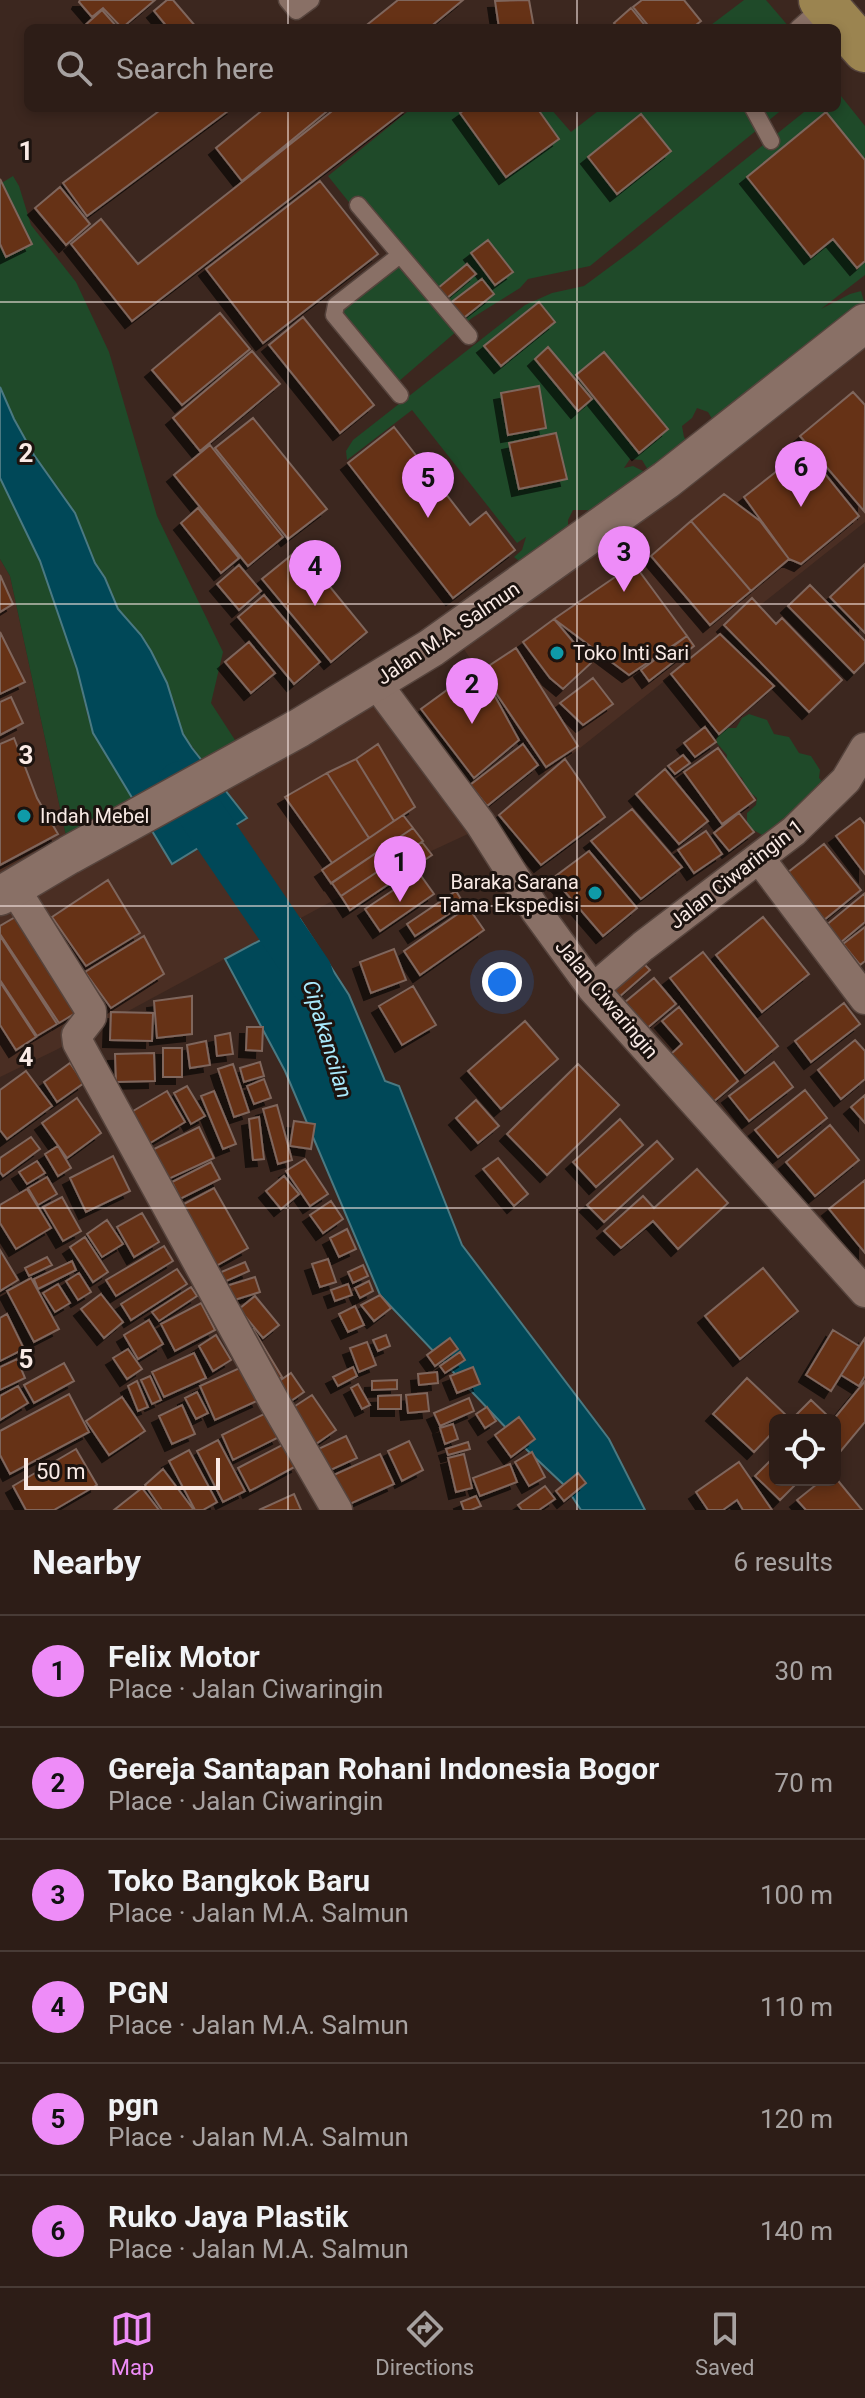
<!DOCTYPE html>
<html lang="en">
<head>
<meta charset="utf-8">
<style>
	:root { --surface:#2d1d17; --page:#392a24; --text:#f1f3f6; --muted:#a7a2a1; --line:#483b36; --accent:#ee8cf8 }
	body { margin:0; font-family:Roboto,sans-serif; background:var(--page); color:var(--text) }
	.controls { position:absolute; right:24px; bottom:24px; display:grid; overflow:hidden; border-radius:12px; box-shadow:0 4px 12px #0003 }
	.controls button { width:72px; height:72px; display:grid; place-items:center; padding:0; border:0; border-bottom:2px solid var(--line); background:var(--surface); color:var(--text); font:40px sans-serif }
	.scale { position:absolute; left:24px; bottom:20px; width:196px; box-sizing:border-box; padding-left:8px; border:4px solid #f9eae5; border-top:0; font-size:22px; line-height:28px; white-space:nowrap; color:#f9eae5; -webkit-text-stroke:6px #1c130f; paint-order:stroke }
	.you { position:absolute; left:502px; top:982px; width:28px; height:28px; margin:-20px; border:6px solid #fff; border-radius:50%; background:#1a73e8; box-shadow:0 0 0 12px #1a73e833 }
	.badge { display:grid; place-items:center; width:52px; height:52px; border-radius:50%; background:var(--accent); color:#111; font-size:26px; font-weight:700 }
	.pin { position:absolute; translate:-50% -66px; filter:drop-shadow(0 2px 4px #0008) }
	.pin::after { content:''; position:absolute; top:42px; width:28px; height:24px; background:inherit; clip-path:polygon(0 0,100% 0,50% 100%) }
	.list { margin:0; padding:0; list-style:none }
	h2 { display:flex; justify-content:space-between; align-items:center; height:104px; margin:0; padding:0 32px; font-size:34px }
	h2 small { font-size:26px; font-weight:400; color:var(--muted) }
	.list li { display:grid; grid-template-columns:52px 1fr auto; gap:24px; align-items:center; box-sizing:border-box; height:112px; padding:0 32px; border-top:2px solid var(--line) }
	.list b { display:block; font-size:30px; white-space:nowrap }
	.list p { margin:0; font-size:26px; white-space:nowrap; color:var(--muted) }
	.list em { font-size:26px; font-style:normal; color:var(--muted) }
	.icon { flex:none; width:44px; height:44px; fill:none; stroke:currentColor; stroke-width:2; stroke-linecap:round; stroke-linejoin:round }
	.map { position:relative; flex:none; width:865px; height:1510px; overflow:hidden }
	.search { position:absolute; background:var(--surface); box-shadow:0 4px 12px #0003; left:24px; right:24px; top:24px; height:88px; display:flex; align-items:center; gap:20px; box-sizing:border-box; padding:0 28px; border-radius:12px; color:var(--muted); font-size:30px }
	.sheet { height:776px; background:var(--surface) }
	nav { display:flex; justify-content:space-around; align-items:center; box-sizing:border-box; height:112px; border-top:2px solid var(--line); background:var(--surface); font-size:22px; color:var(--muted) }
	nav a { display:grid; justify-items:center; gap:4px }
	nav .on { color:var(--accent) }
	.map>svg:first-child { display:block }
</style>
</head>
<body>
<div class="map">
<svg width="865" height="1510" viewBox="0 0 865 1510">
	<defs>
		<filter id="shadow"><feDropShadow dx="-7" dy="7" stdDeviation="0" flood-color="#0009"/></filter>
	</defs>
	<rect width="100%" height="100%" fill="#3c271f"/>
	<path fill="#4a2e23" d="M865,337V522L546,775L460,643Z
		M0,559L10,576L66,836L0,876Z
		M376,683L483,827L386,872L56,1050L0,1077V896Z"/>
	<path fill="#1f4a29" d="M744,0H766L790,28H707Z
		M837,91L865,126V275L821,309L850,294L861,291L865,305L792,362L780,365L778,376L714,422L708,412L697,408L692,418L682,426L684,437L690,446L648,470L642,460L630,459L624,468L633,466L643,471L644,482L608,515L586,510H573L568,520V532L524,565L514,557L522,550L526,537L517,543L412,410L347,460L346,451L353,440L525,305L552,293L584,286L634,249L809,108H837Z
		M412,108H550L571,132L602,108H784L590,266L528,279L520,288L472,318L391,388L337,311L400,266L328,176Z
		M13,176L19,186L31,225L76,282L109,352L157,516L223,652L211,703L235,740L244,759L214,776L183,734L174,701L141,635L118,609L106,578L95,563L65,497L34,455L14,419L0,387V184Z
		M0,478L40,561L77,669L88,718L143,814L66,836L10,576L0,559Z
		M749,714L767,720L774,734L789,737L799,753L811,756L820,770L819,778L822,781L821,785L791,818L782,819L773,829L762,835L747,826V813L756,805L757,798L747,790L742,778L726,764L727,755L716,742L718,734L728,728H736L742,718Z"/>
	<path fill="#004858" stroke="#4b7982" stroke-width="2" d="M0,387L14,419L34,455L75,513L95,563L105,578L118,609L141,635L151,651L167,683L183,734L192,748L247,818L172,864L93,733L77,669L40,561L0,478Z
		M300,919L349,995L385,1081L399,1086L462,1245L609,1439L645,1510H581L565,1486L527,1450L380,1295L285,1071L225,959Z"/>
	<g fill="none" stroke-linecap="round" stroke-linejoin="round">
		<path stroke="#004858" stroke-width="46" d="M181,784L309,972L312,981"/>
	</g>
	<path fill="#663019" stroke="#7f665c" stroke-width="2" filter="url(#shadow)" d="M80,0H155L122,28L103,8L92,17L79,2Z
		M167,0H173L197,28H168L154,11Z
		M398,0H463L429,28H363Z
		M529,0L534,28H499L495,1Z
		M642,0H684L701,21L692,28H650L633,7Z
		M631,8L647,28H618L614,23Z
		M102,10L118,28H82Z
		M163,108H232L87,216L63,183Z
		M265,108H331L242,181L216,148Z
		M336,108H408L132,321L71,244L101,219L138,264Z
		M467,108H537L559,139L506,177L460,113Z
		M826,112L865,160V261L857,268L833,239L811,257L747,177Z
		M641,114L671,151L617,194L588,157Z
		M0,179L32,244L6,257L0,244Z
		M320,181L378,254L263,343L206,269Z
		M60,187L90,224L66,245L35,208Z
		M488,240L513,272L495,285L471,253Z
		M467,264L476,274L447,298L438,288Z
		M482,279L494,294L461,320L449,304Z
		M539,302L555,322L501,366L484,346Z
		M220,313L250,349L182,405L152,370Z
		M303,317L374,405L340,433L269,345Z
		M548,347L592,399L578,411L535,359Z
		M252,351L280,384L200,451L173,418Z
		M604,352L668,429L639,453L576,375Z
		M539,386L546,428L508,435L501,393Z
		M853,392L865,405L864,511L800,436Z
		M253,418L327,509L288,539L215,448Z
		M394,427L470,525L486,512L515,550L453,598L348,463Z
		M556,433L567,479L519,489L509,443Z
		M210,445L283,537L248,566L174,475Z
		M805,449L859,516L801,564L789,559L744,497Z
		M724,494L760,521L789,559L751,591L691,521Z
		M198,508L239,558L221,573L181,523Z
		M691,521L751,591L710,625L651,556Z
		M299,549L367,632L331,662L262,579Z
		M634,564L687,636L629,675L554,619Z
		M865,564V633L830,597Z
		M239,565L261,591L239,610L217,584Z
		M0,575L13,604L0,612Z
		M810,585L865,641V662L854,673L788,606Z
		M264,595L320,662L294,684L238,617Z
		M752,598L776,624L782,618L842,680L809,712L724,625Z
		M554,619L591,663L563,689L550,678L523,642Z
		M0,632L25,682L0,694Z
		M720,634L774,686L719,734L671,674Z
		M687,636L694,646L649,681L641,670Z
		M249,642L275,673L251,693L225,662Z
		M516,648L578,746L546,767L481,671Z
		M481,671L519,740L474,778L421,709L465,677Z
		M593,678L613,704L583,725L560,703Z
		M11,697L23,723L0,735V702Z
		M705,727L716,742L695,757L684,743Z
		M14,738L37,798L58,834L0,865V744Z
		M378,744L415,807L394,821L356,759Z
		M523,744L538,765L487,806L470,785Z
		M718,748L755,800L722,824L684,772Z
		M683,755L690,763L675,774L668,766Z
		M356,759L394,821L369,838L327,773Z
		M565,759L605,817L541,865L499,815Z
		M665,769L708,821L679,844L636,794Z
		M327,773L369,838L332,863L285,797Z
		M632,809L682,867L641,899L591,841Z
		M739,813L754,832L729,851L714,833Z
		M403,815L413,828L331,883L322,870Z
		M860,818L865,824V874L836,836Z
		M413,828L423,841L341,896L332,883Z
		M706,831L722,854L694,873L678,850Z
		M422,842L432,855L350,910L341,896Z
		M824,844L861,890L824,920L787,873Z
		M589,851L637,908L603,936L553,878Z
		M419,873L434,894L380,931L365,909Z
		M108,880L140,933L86,966L52,917Z
		M456,891L464,904L415,936L407,924Z
		M865,893V922L840,943L825,926Z
		M468,907L484,930L420,975L404,951Z
		M17,916L79,1011L59,1023L0,934V926Z
		M763,917L809,974L762,1012L716,955Z
		M865,927V961L860,965L843,944Z
		M0,936L57,1024L37,1036L0,980Z
		M144,936L164,974L111,1008L85,972Z
		M394,949L406,980L371,993L360,962Z
		M703,952L778,1046L745,1073L670,978Z
		M634,954L650,970L618,998L608,985Z
		M654,978L676,1004L645,1030L624,1003Z
		M0,982L36,1037L16,1050L0,1025Z
		M413,986L436,1025L402,1045L379,1006Z
		M192,996V1034L157,1038L154,1001Z
		M844,1003L860,1024L811,1062L795,1041Z
		M679,1007L738,1081L712,1103L671,1054L682,1044L662,1021Z
		M111,1012L153,1013L152,1041L110,1040Z
		M525,1021L558,1059L501,1109L468,1071Z
		M247,1027H263L262,1051L246,1050Z
		M230,1033L233,1054L217,1056L215,1036Z
		M855,1040L865,1051V1079L841,1099L818,1070Z
		M206,1041L210,1065L190,1068L187,1045Z
		M163,1048H182V1077H163Z
		M154,1053L155,1081L116,1082L115,1054Z
		M260,1062L264,1076L244,1082L240,1068Z
		M774,1062L793,1087L749,1121L729,1096Z
		M70,1063L84,1083L57,1102L44,1082Z
		M233,1064L249,1112L234,1117L218,1069Z
		M578,1064L619,1105L547,1175L507,1134Z
		M26,1071L52,1106L7,1139L0,1130V1090Z
		M264,1079L271,1098L254,1104L247,1086Z
		M187,1086L205,1116L191,1124L174,1093Z
		M805,1090L827,1118L778,1157L755,1130Z
		M167,1091L185,1122L147,1145L128,1114Z
		M214,1091L236,1144L223,1149L201,1096Z
		M865,1095V1123L851,1107Z
		M77,1098L101,1133L67,1158L42,1123Z
		M476,1100L499,1126L478,1143L456,1118Z
		M277,1105L292,1160L278,1164L263,1109Z
		M259,1117L264,1159L253,1160L249,1119Z
		M620,1119L643,1145L596,1187L573,1162Z
		M294,1121L315,1124L311,1149L290,1146Z
		M830,1125L859,1160L815,1196L786,1162Z
		M199,1127L214,1158L164,1181L150,1151Z
		M31,1137L40,1149L3,1176L0,1172V1158Z
		M657,1141L673,1159L604,1222L587,1205Z
		M58,1146L71,1168L58,1176L45,1154Z
		M113,1156L130,1191L86,1212L70,1178Z
		M498,1158L528,1194L514,1206L483,1169Z
		M305,1159L328,1194L310,1206L286,1171Z
		M37,1161L45,1173L27,1184L19,1172Z
		M211,1162L220,1179L180,1199L172,1182Z
		M697,1169L728,1203L678,1249L653,1221L621,1248L604,1231L643,1196L654,1208Z
		M284,1176L299,1194L281,1209L266,1191Z
		M47,1177L57,1194L38,1205L28,1188Z
		M865,1180V1253L829,1209Z
		M214,1188L248,1248L216,1266L182,1205Z
		M27,1189L51,1228L16,1249L0,1223V1205Z
		M62,1197L81,1231L63,1241L43,1207Z
		M331,1201L343,1219L323,1233L310,1215Z
		M142,1213L159,1242L134,1257L117,1227Z
		M107,1220L123,1244L102,1257L87,1234Z
		M347,1229L356,1249L339,1257L330,1238Z
		M85,1237L108,1272L93,1282L70,1247Z
		M164,1246L173,1261L116,1296L106,1280Z
		M0,1250L18,1280L0,1291Z
		M47,1257L52,1265L29,1276L25,1268Z
		M328,1259L336,1282L320,1287L312,1264Z
		M72,1261L76,1270L38,1289L34,1279Z
		M245,1262L249,1271L224,1282L219,1273Z
		M363,1265L368,1276L353,1283L348,1272Z
		M763,1268L798,1311L740,1359L705,1316Z
		M177,1269L187,1284L131,1320L121,1304Z
		M79,1273L91,1292L78,1300L66,1281Z
		M255,1277L260,1292L228,1302L223,1287Z
		M31,1278L59,1329L34,1342L7,1291Z
		M369,1281L373,1291L360,1298L355,1288Z
		M58,1284L70,1303L55,1312L43,1293Z
		M348,1284L352,1295L335,1301L331,1290Z
		M191,1287L197,1296L159,1321L152,1312Z
		M101,1294L123,1322L104,1338L81,1309Z
		M380,1295L391,1308L374,1321L361,1305Z
		M255,1296L279,1325L263,1338L239,1309Z
		M201,1303L215,1330L175,1351L161,1324Z
		M355,1306L364,1325L348,1332L339,1314Z
		M7,1314L24,1349L0,1361V1318Z
		M149,1320L163,1344L138,1359L124,1335Z
		M253,1329L282,1377L275,1381L246,1333Z
		M833,1330L859,1346L831,1391L806,1375Z
		M216,1335L231,1360L213,1371L199,1346Z
		M386,1335L390,1346L378,1351L373,1340Z
		M450,1338L458,1349L435,1366L427,1355Z
		M865,1338V1376L859,1386L841,1375Z
		M367,1342L376,1365L359,1372L350,1348Z
		M128,1349L142,1369L127,1379L113,1358Z
		M460,1352L465,1360L445,1373L440,1366Z
		M194,1353L206,1378L164,1397L152,1372Z
		M17,1359L25,1378L0,1390V1367Z
		M64,1363L74,1381L34,1403L24,1385Z
		M244,1366L259,1400L215,1420L200,1386Z
		M353,1367L357,1376L338,1386L333,1377Z
		M473,1367L480,1384L457,1393L450,1376Z
		M437,1372L438,1383L419,1385L418,1374Z
		M291,1373L304,1392L288,1403L275,1384Z
		M150,1376L161,1400L152,1404L141,1380Z
		M747,1378L787,1416L784,1420H775V1430L754,1452L713,1414Z
		M397,1380V1389L372,1390V1381Z
		M137,1381L148,1407L138,1411L128,1386Z
		M865,1381V1422L835,1458V1420H833Z
		M358,1384L370,1405L362,1409L351,1388Z
		M18,1386L28,1403L0,1420V1396Z
		M197,1392L208,1413L196,1419L185,1398Z
		M427,1393L429,1411L408,1413L406,1395Z
		M69,1394L89,1432L10,1474L0,1455V1431Z
		M312,1395L336,1430L313,1446L289,1410Z
		M401,1395V1409H378V1396Z
		M122,1397L145,1431L109,1455L86,1421Z
		M469,1398L474,1411L440,1426L434,1413Z
		M811,1400L829,1417L826,1420H791Z
		M182,1405L195,1434L172,1444L159,1416Z
		M487,1407L496,1421L485,1428L476,1414Z
		M266,1413L279,1437L233,1460L222,1435Z
		M519,1417L535,1439L511,1457L495,1435Z
		M453,1424L458,1439L445,1444L440,1428Z
		M346,1436L357,1458L324,1473L314,1451Z
		M218,1440L245,1491L223,1502L197,1451Z
		M409,1441L423,1470L402,1481L388,1451Z
		M468,1442L470,1449L448,1455L446,1449Z
		M286,1443L298,1465L250,1491L238,1468Z
		M76,1449L97,1485L54,1510H26L13,1486Z
		M189,1450L217,1502L203,1510H195L169,1461Z
		M532,1452L545,1477L529,1486L515,1462Z
		M380,1454L394,1484L341,1508L327,1478Z
		M464,1454L472,1488L456,1492L448,1458Z
		M771,1460L775,1464V1480H792L796,1484L780,1500L755,1476Z
		M739,1462L772,1510H743L737,1500L723,1510H708L696,1492Z
		M510,1464L517,1482L480,1496L473,1478Z
		M163,1469L193,1509L192,1510H162L145,1485Z
		M578,1473L586,1483L564,1501L556,1491Z
		M835,1477L862,1510H806L797,1500L822,1480H835Z
		M545,1486L555,1499L539,1510H522L518,1505Z
		M142,1488L159,1510H114Z
		M294,1494L301,1510H259Z
		M476,1496L481,1506L471,1510H464L461,1502Z"/>
	<g fill="none" stroke-linecap="round" stroke-linejoin="round">
		<defs>
			<path id="service" d="M287,0L296,11L311,0
				M798,28L824,5
				M753,108L771,141
				M358,205L469,336
				M400,395L334,315L336,305L400,255"/>
			<path id="minor" d="M376,683L480,823L536,911L593,989L865,1292
				M759,858L865,999
				M14,888L91,1011V1017L77,1035L78,1043L274,1401L337,1510
				M593,989L643,946L794,831L846,780L865,748"/>
			<path id="tertiary" d="M0,896L69,855L299,728L431,648L666,480L865,323"/>
			<path id="primary" d="M821,0L865,50"/>
		</defs>
		<use href="#service" stroke="#56443d" stroke-width="19"/>
		<use href="#minor" stroke="#56443d" stroke-width="33"/>
		<use href="#tertiary" stroke="#56443d" stroke-width="41"/>
		<use href="#primary" stroke="#56443d" stroke-width="47"/>
		<use href="#service" stroke="#897066" stroke-width="16"/>
		<use href="#minor" stroke="#897066" stroke-width="30"/>
		<use href="#tertiary" stroke="#897066" stroke-width="38"/>
		<use href="#primary" stroke="#9b8450" stroke-width="44"/>
	</g>
	<path fill="none" stroke="#f9eae5" stroke-width="2" stroke-opacity="0.55" d="M288,0V28M577,0V28M288,108V1510M577,108V1510M0,302H865M0,604H865M0,906H865M0,1208H865"/>
	<g fill="#0f9aa8" stroke="#1c130f" stroke-width="3">
		<circle cx="557" cy="653" r="8"/>
		<circle cx="24" cy="816" r="8"/>
		<circle cx="595" cy="893" r="8"/>
	</g>
	<g text-anchor="middle" stroke-width="6" stroke-linejoin="round" paint-order="stroke">
		<g font-size="20" fill="#f9eae5" stroke="#1c130f">
			<text transform="translate(448 633) rotate(-34)" y="7">Jalan M.A. Salmun</text>
			<text transform="translate(736 874) rotate(-38)" y="7">Jalan Ciwaringin 1</text>
			<text transform="translate(607 999) rotate(50)" y="7">Jalan Ciwaringin</text>
		</g>
		<g font-size="20" fill="#f9eae5" stroke="#1c130f" text-anchor="start">
			<text x="573" y="660">Toko Inti Sari</text>
			<text x="40" y="823">Indah Mebel</text>
			<text x="579" y="889" text-anchor="end">Baraka Sarana<tspan x="579" dy="23">Tama Ekspedisi</tspan></text>
		</g>
		<g font-size="22" font-style="italic" fill="#a9e9fc" stroke="#1c130f">
			<text transform="translate(328 1039) rotate(73)" y="8">Cipakancilan</text>
		</g>
	</g>
	<g font-size="26" text-anchor="middle" font-weight="bold" fill="#f9eae5" stroke="#1c130f" stroke-width="6" stroke-linejoin="round" paint-order="stroke">
		<text x="26" y="160">1</text>
		<text x="26" y="462">2</text>
		<text x="26" y="764">3</text>
		<text x="26" y="1066">4</text>
		<text x="26" y="1368">5</text>
	</g>
</svg>
<div class="controls">
<button><svg class="icon" aria-label="locate" viewBox="0 0 24 24"><circle cx="12" cy="12" r="6"/><path d="M12 2v4M12 18v4M2 12h4M18 12h4"/></svg></button>
</div>
<div class="scale">50 m</div>
<div class="you"></div>
<div class="pin badge" style="left:400px;top:902px">1</div>
<div class="pin badge" style="left:472px;top:724px">2</div>
<div class="pin badge" style="left:624px;top:592px">3</div>
<div class="pin badge" style="left:315px;top:606px">4</div>
<div class="pin badge" style="left:428px;top:518px">5</div>
<div class="pin badge" style="left:801px;top:507px">6</div>
<div class="search"><svg class="icon" aria-label="search" viewBox="0 0 24 24"><circle cx="10" cy="10" r="6"/><path d="M15 15l6 6"/></svg>Search here</div>
</div>
<section class="sheet">
<h2>Nearby<small>6 results</small></h2>
<ul class="list">
<li><span class="badge">1</span><div><b>Felix Motor</b><p>Place · Jalan Ciwaringin</p></div><em>30 m</em></li>
<li><span class="badge">2</span><div><b>Gereja Santapan Rohani Indonesia Bogor</b><p>Place · Jalan Ciwaringin</p></div><em>70 m</em></li>
<li><span class="badge">3</span><div><b>Toko Bangkok Baru</b><p>Place · Jalan M.A. Salmun</p></div><em>100 m</em></li>
<li><span class="badge">4</span><div><b>PGN</b><p>Place · Jalan M.A. Salmun</p></div><em>110 m</em></li>
<li><span class="badge">5</span><div><b>pgn</b><p>Place · Jalan M.A. Salmun</p></div><em>120 m</em></li>
<li><span class="badge">6</span><div><b>Ruko Jaya Plastik</b><p>Place · Jalan M.A. Salmun</p></div><em>140 m</em></li>
</ul>
</section>
<nav>
<a class="on"><svg class="icon" aria-label="map" viewBox="0 0 24 24"><path d="M3 6l6-2 6 2 6-2v14l-6 2-6-2-6 2zM9 4v14M15 6v14"/></svg>Map</a>
<a><svg class="icon" aria-label="directions" viewBox="0 0 24 24"><path d="M12 3l9 9-9 9-9-9zM9 14v-3h6M13 9l2 2-2 2"/></svg>Directions</a>
<a><svg class="icon" aria-label="saved" viewBox="0 0 24 24"><path d="M7 4h10v16l-5-4-5 4z"/></svg>Saved</a>
</nav>
</body>
</html>
